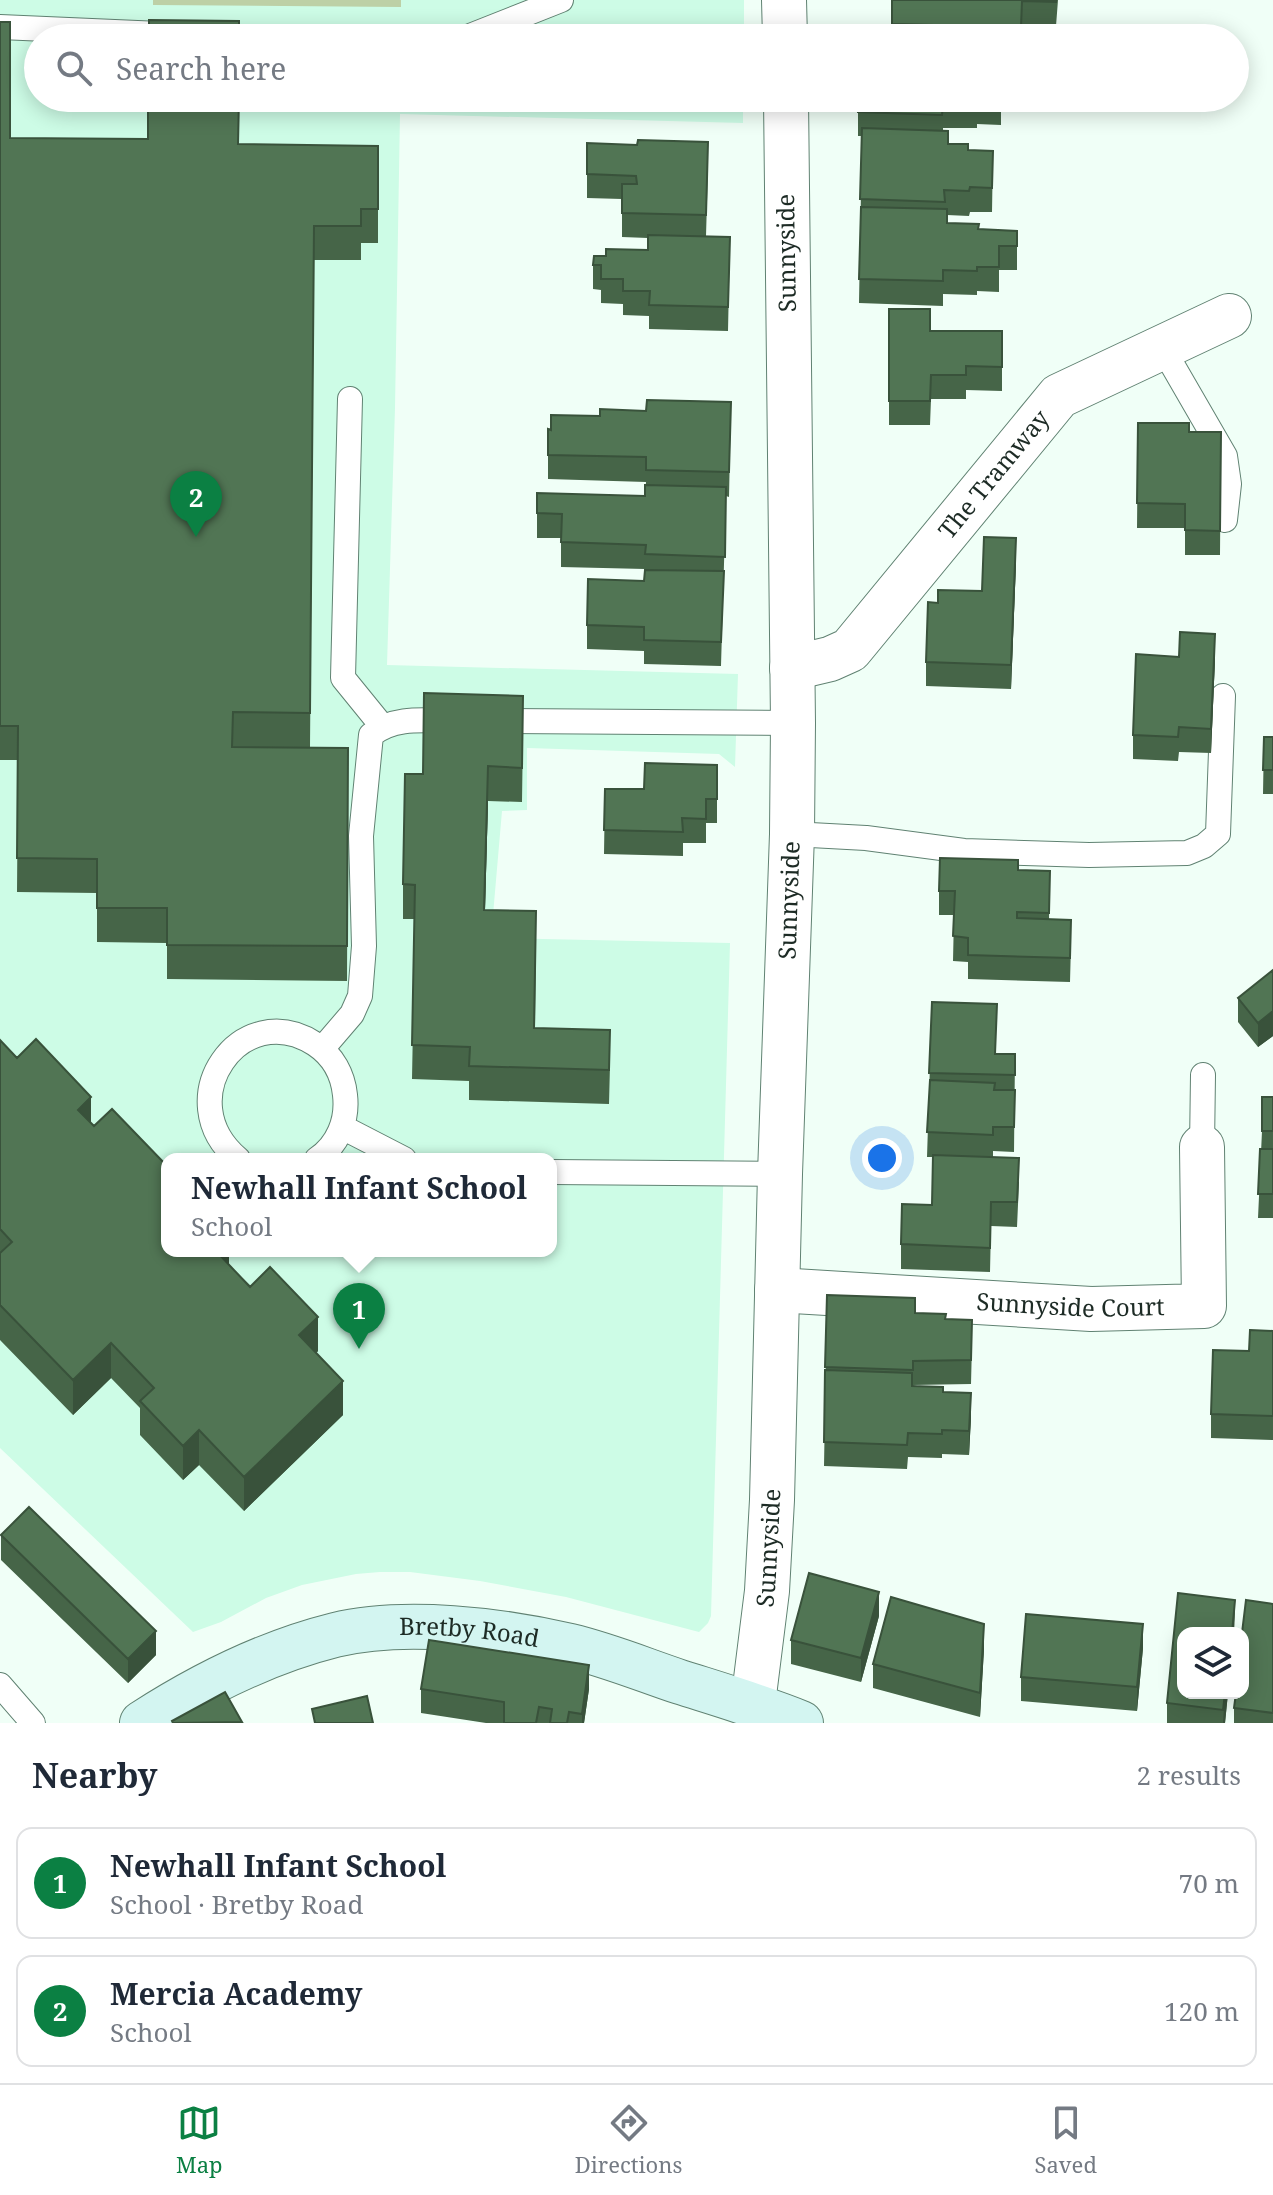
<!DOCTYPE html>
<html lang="en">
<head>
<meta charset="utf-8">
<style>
	:root { --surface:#fff; --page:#f2f2f3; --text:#1f2937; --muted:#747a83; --line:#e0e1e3; --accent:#0b8043 }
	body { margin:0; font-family:"Noto Serif",serif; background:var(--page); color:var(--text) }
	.controls { position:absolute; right:24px; bottom:24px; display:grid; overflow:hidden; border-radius:16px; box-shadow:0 4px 20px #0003 }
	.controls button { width:72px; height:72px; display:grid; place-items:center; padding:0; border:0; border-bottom:2px solid var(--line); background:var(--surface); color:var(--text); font:40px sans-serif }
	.you { position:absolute; left:882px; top:1158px; width:28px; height:28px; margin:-20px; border:6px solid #fff; border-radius:50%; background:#1a73e8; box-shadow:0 0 0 12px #1a73e833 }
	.badge { display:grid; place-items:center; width:52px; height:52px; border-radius:50%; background:var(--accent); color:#fff; font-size:26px; font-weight:700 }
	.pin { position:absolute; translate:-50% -66px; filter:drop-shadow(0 2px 4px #0008) }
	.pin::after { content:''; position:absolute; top:42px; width:28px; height:24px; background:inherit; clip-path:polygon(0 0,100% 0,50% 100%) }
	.popup { position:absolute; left:161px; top:1153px; width:396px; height:104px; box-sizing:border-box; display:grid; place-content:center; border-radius:16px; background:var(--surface); filter:drop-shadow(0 2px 6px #0005); font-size:26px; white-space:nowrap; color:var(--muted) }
	.popup b { font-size:30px; color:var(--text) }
	.popup::after { content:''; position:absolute; left:50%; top:100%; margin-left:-16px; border:16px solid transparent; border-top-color:var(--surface) }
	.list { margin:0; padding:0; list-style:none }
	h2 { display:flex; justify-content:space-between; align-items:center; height:104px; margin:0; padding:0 32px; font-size:34px }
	h2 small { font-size:26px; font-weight:400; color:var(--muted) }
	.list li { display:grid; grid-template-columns:52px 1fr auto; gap:24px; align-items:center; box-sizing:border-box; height:112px; margin:0 16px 16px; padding:0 16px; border:2px solid var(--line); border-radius:16px }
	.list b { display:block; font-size:30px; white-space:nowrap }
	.list p { margin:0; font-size:26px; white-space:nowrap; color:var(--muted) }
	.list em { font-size:26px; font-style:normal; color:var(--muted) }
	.icon { flex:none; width:44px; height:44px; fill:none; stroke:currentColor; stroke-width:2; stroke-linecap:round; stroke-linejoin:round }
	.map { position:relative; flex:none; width:1273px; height:1723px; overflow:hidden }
	.search { position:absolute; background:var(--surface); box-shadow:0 4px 20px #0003; left:24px; right:24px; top:24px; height:88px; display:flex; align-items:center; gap:20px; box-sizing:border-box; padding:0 28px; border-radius:44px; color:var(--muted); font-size:30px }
	.sheet { height:360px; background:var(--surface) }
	nav { display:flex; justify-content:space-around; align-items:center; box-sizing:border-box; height:112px; border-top:2px solid var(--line); background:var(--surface); font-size:22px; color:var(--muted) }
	nav a { display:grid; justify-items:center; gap:4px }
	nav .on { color:var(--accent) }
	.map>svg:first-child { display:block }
</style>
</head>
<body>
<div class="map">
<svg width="1273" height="1723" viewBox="0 0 1273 1723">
	<rect width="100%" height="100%" fill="#f0fff7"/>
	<path fill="#cdfce6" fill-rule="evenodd" d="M0,0H744V38H38V98H743V123L400,114L395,408L387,665L738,674L735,767L719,754L527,748V810L502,811L491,938L730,943L711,1616L708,1623L699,1632L566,1597L480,1581L410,1572H380L356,1574L302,1585L266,1598L221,1622L193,1632L0,1448ZM167,1159H551V1251H167Z"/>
	<path fill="#bdd0a6" d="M153,0H401V7L153,5Z"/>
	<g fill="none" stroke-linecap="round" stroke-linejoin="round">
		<defs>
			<path id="lane" d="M0,27L252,38
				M465,38L561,0
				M1162,347L1225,456L1229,484L1225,520
				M350,399L343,678L382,726
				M493,721L793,723
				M792,834L866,838L964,851L1089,855L1187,853L1204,846L1218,834L1223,696
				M322,1049L352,1014L360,996L364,946L361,836L371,735C395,715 428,721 457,721
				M342,1127L404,1159
				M1202,1147L1203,1075
				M238,1159C168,1100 241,996 315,1044C333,1056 343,1075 345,1095C348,1120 338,1145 317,1159
				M551,1172L780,1174
				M0,1685L33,1723"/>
			<g id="street">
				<path d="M784,0L785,38"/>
				<path id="s1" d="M792,668L830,659L850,650L1059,396L1229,316"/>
				<path id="s2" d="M777,1290L1091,1309L1204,1306L1202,1147"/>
				<path id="s3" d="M753,1703L767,1591L772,1500L780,1174L792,834L793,723L786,98"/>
			</g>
			<g id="secondary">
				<path id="s4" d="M142,1723C201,1685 267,1652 335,1635C404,1618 502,1630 570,1646C608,1655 644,1670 680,1682C721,1695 762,1707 801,1723"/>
			</g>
		</defs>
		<use href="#lane" stroke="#608272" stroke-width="26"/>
		<use href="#street" stroke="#608272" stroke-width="46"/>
		<use href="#secondary" stroke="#608272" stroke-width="46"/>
		<use href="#lane" stroke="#fff" stroke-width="24"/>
		<use href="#street" stroke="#fff" stroke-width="44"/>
		<use href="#secondary" stroke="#d3f5f1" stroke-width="44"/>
	</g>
	<path fill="#466548" d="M892,0H1058L1056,26H1022L1021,38H892Z
		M0,22L10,138L238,144L378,146V243H361V260H314L310,747L348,748L347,981L167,979V943L97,942V893L17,892L18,760H0Z
		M858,98H1001V125L977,124V128H943V130L948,144L968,150L993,151L992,212H970L969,216L947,215V223L979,229L1017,231V270H999V292L977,291V295L943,294V306L859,303L862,136H858Z
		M587,143L708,167L706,236L730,237L728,331L649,329V316L623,315V304L601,303V290L593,289V265L606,256L648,250V238L622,237V199L587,198Z
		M889,309L930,331H1002V391L966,390V399H931L930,425H889Z
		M731,402L729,497L726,496L721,666L644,664V651L587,649V625L644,581L645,569L561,567V538H537V493L645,496L646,482L548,479V429L600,416Z
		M1138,423L1189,432H1221L1220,555H1185V528H1137Z
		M1016,562L1011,689L926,686V662L938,603L982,591Z
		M1215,658L1211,753L1179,752L1178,761L1133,759V735Z
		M523,730L522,802L488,801L485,910L536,945L535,1028L610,1065L609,1104L469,1100V1081L412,1079L415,919H403V884L423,774Z
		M1264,737H1273V794H1263Z
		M717,765V823H706V843H683V856L604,854L605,789H644Z
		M1018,870L1050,871L1049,919L1071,944L1070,982L968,979V962L953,961L954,915H939V891Z
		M1238,998L1273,1036L1258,1047L1238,1022Z
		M932,1002L996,1054H1015L1014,1152L993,1151V1157L1019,1182L1017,1227L991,1226L990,1272L901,1269V1244L932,1205L933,1157H927Z
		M0,1040L17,1058L91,1123L229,1251V1265L318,1351L316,1353L343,1415L244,1511L199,1465L183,1480L140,1435V1408L111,1378L73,1415L0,1340Z
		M1273,1097V1218H1258L1262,1131Z
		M827,1295L945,1319L972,1344L971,1384L913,1385L943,1392L971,1417L969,1455L942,1454V1458L908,1457L907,1469L824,1466Z
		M1273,1331V1440L1211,1438V1414Z
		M1,1535L156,1655L128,1683L1,1560Z
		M1178,1593L1235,1600L1234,1633H1183V1693H1228L1225,1723H1167V1703Z
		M1273,1604V1723H1234V1708Z
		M879,1616L861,1682L791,1664V1640Z
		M1143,1648L1137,1711L1021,1701V1677Z
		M984,1649L980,1717L873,1688V1664Z
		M421,1689H589L584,1723H486L421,1713Z"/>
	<path fill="#39523b" d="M1016,538V562L1011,689V665Z
		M1215,634V658L1211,753V729Z
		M488,766V801L484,944V910Z
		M1273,1011V1036L1258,1047V1023Z
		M91,1097V1131L78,1110Z
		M212,1251H229V1265Z
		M318,1317V1351L299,1370V1335Z
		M111,1343V1378L73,1415V1380Z
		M343,1381V1415L244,1511V1477Z
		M971,1393V1417L969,1455V1431Z
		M199,1430V1465L183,1480V1446Z
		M879,1592V1616L861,1682V1658Z
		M1235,1600L1234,1633H1232Z
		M984,1624V1649L980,1717V1693Z
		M1143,1624V1648L1137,1711V1687Z
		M156,1631V1655L128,1683V1659Z
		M589,1665V1689L584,1723H582V1714Z
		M1225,1693H1228L1225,1723H1223Z"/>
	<path fill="#517554" stroke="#39523b" stroke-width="2" d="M892,0H1056V2L1022,1L1021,27L892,24Z
		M149,20L239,21V38H149Z
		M0,22H10V138L148,139V98H239L238,144L378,146V209H361V226H314L310,713L233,712L232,747L348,748L347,946L167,945V908H97V859L17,858L18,726H0Z
		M858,98H1001V101L977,100V104L943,103L942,115L858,112Z
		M862,128L948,131V144H968V150L993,151L992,188L970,187L969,191L944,190L945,202L860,199Z
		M638,140L708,142L706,215L622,213V184H637L636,176L587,174V143L637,145Z
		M861,207L947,209V223L979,224L978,229L1017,231V246H999V267H977V271L943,270V281L859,279Z
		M648,235L730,237L728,307L649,305L650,291H623V279H601V265H593L594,256H606V249L648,250Z
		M889,309H930V331H1002V367L966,366V375H931L930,401H889Z
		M647,400L731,402L729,472L646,470V457L548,455V429L551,430V415L600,416V409L646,411Z
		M1138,423H1189V432H1221L1220,531L1185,530V504L1137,503Z
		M645,485L726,487L725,557L645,554L646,545L561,542L562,514L537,513V493L645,496Z
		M984,537L1016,538L1011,665L926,662L928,602L938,603V590L982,591Z
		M645,570L724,571L721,642L644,640V627L587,625L588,579L644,581Z
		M1180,632L1215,634L1211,729L1179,727L1178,737L1133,735L1136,654L1179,657Z
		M424,693L523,696L522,768L488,766L484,910L536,911L534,1028L610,1030L609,1070L469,1066L470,1047L412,1045L415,885L403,884L405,774H423Z
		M1264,737H1273V770H1263Z
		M645,763L717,765V799H706V819L682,818L683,832L604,830L605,789H644Z
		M940,858L1018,860V870L1050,871L1049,913L1017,912V918L1071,920L1070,958L968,955V938L953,936L955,891H939Z
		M1273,970V1011L1258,1023L1238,998Z
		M932,1002L997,1004L995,1054H1015V1075L929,1073Z
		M36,1039L91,1097L78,1110L94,1126L112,1109L167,1166V1251H216L250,1287L270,1267L318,1317L299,1335L343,1381L244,1477L199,1430L183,1446L140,1401L154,1388L111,1343L73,1380L0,1305V1253L12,1242L0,1229V1040L17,1058Z
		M930,1080L995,1083L994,1090H1015L1014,1127H993V1135L927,1132Z
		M1262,1097H1273V1131H1262Z
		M1260,1149H1273V1194H1258Z
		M933,1155L1019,1158L1017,1202H991L990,1248L901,1244L902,1204L932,1205Z
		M827,1295L915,1298V1313L946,1314L945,1319L972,1320L971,1360L913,1361V1370L825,1367Z
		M1250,1330L1273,1331V1416L1211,1414L1213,1350L1249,1351Z
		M825,1370L912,1373V1386L943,1387V1392L971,1393L969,1431L942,1430V1434L908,1433L907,1445L824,1442Z
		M29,1507L156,1631L128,1659L1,1535Z
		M809,1573L879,1592L861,1658L791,1640Z
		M1178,1593L1235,1600L1232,1633H1183V1693H1225L1223,1710L1167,1703Z
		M891,1597L984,1624L980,1693L873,1664Z
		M1246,1600L1273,1604V1713L1234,1708L1236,1693H1243L1242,1633Z
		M1026,1614L1143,1624L1137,1687L1021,1677Z
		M429,1640L589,1665L582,1714L569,1712L567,1723H550L552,1709L539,1707L536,1723H504V1702L421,1689Z
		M225,1692L242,1722L173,1723L172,1721Z
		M367,1696L373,1723H315L312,1709Z"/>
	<g text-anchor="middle" stroke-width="8" stroke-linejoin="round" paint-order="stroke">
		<g font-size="24" fill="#1d2b25" stroke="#fff">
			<text transform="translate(787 253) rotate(-91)" y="8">Sunnyside</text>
			<text dy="8" stroke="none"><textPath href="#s1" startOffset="288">The Tramway</textPath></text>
			<text dy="8" stroke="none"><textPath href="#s3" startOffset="804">Sunnyside</textPath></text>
			<text dy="8" stroke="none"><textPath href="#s2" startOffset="294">Sunnyside Court</textPath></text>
			<text dy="8" stroke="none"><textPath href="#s3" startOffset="156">Sunnyside</textPath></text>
			<text dy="8" stroke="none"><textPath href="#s4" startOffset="348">Bretby Road</textPath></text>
		</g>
	</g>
</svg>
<div class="controls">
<button><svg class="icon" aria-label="layers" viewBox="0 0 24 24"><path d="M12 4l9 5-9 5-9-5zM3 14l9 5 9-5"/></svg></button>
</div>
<div class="you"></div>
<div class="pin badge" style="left:359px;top:1349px">1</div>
<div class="popup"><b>Newhall Infant School</b>School</div>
<div class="pin badge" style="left:196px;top:537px">2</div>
<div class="search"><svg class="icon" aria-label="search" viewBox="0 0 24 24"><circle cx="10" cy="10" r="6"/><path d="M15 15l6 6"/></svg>Search here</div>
</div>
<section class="sheet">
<h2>Nearby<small>2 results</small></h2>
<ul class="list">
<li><span class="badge">1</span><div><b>Newhall Infant School</b><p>School · Bretby Road</p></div><em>70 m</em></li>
<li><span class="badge">2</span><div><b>Mercia Academy</b><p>School</p></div><em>120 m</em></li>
</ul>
</section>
<nav>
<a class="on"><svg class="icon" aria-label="map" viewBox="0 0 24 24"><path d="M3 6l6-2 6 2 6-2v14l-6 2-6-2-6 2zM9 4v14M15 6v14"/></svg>Map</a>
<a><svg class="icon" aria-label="directions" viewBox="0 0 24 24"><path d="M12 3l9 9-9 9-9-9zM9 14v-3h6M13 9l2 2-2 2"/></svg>Directions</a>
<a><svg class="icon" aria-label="saved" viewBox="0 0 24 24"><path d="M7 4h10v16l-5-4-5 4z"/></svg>Saved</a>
</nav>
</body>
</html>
